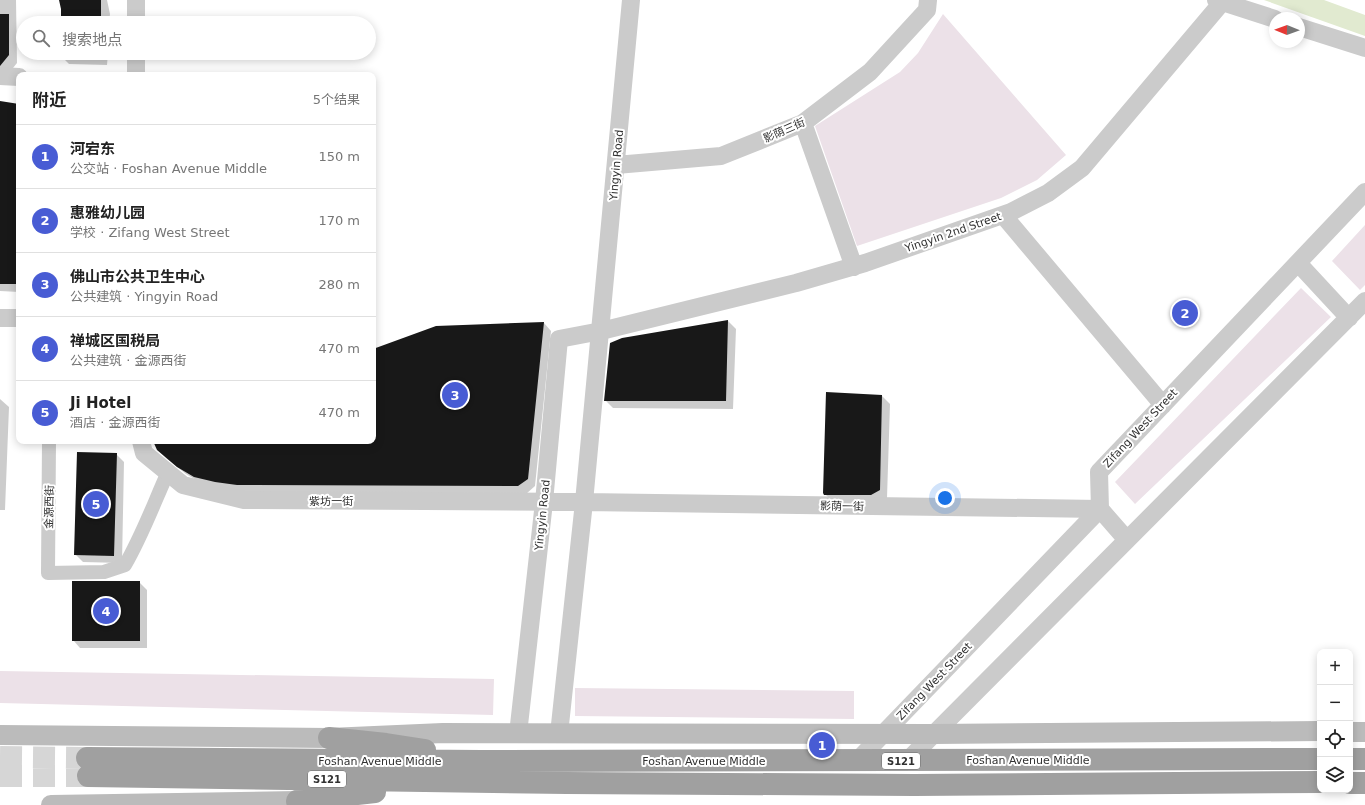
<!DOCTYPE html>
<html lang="zh">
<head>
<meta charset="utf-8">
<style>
	:root { --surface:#fff; --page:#f2f2f2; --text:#222; --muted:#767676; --line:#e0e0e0; --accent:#485cd4 }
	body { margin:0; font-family:"DejaVu Sans","Noto Sans SC",sans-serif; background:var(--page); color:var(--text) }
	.controls { position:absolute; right:12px; bottom:12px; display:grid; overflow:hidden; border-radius:8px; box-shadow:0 2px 10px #0003 }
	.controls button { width:36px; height:36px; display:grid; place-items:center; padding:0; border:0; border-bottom:1px solid var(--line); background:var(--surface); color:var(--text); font:20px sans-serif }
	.compass { position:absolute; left:1269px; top:12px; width:36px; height:36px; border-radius:50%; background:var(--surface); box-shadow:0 2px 10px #0003; rotate:271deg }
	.you { position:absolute; left:945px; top:498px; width:14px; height:14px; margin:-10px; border:3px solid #fff; border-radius:50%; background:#1a73e8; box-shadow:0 0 0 6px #1a73e833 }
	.badge { display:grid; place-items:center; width:26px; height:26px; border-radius:50%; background:var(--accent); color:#fff; font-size:13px; font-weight:700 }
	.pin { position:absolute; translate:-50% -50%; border:2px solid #fff; box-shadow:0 1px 4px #0006 }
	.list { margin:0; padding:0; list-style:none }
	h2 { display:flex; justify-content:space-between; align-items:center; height:52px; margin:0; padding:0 16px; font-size:17px }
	h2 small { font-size:13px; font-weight:400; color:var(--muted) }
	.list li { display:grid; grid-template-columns:26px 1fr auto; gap:12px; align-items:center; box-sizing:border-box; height:64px; padding:0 16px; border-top:1px solid var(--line) }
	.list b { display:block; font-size:15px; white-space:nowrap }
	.list p { margin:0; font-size:13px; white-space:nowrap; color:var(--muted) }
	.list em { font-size:13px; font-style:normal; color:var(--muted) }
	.icon { flex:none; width:22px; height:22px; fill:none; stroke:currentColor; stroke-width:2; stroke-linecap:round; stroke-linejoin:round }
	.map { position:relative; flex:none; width:1365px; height:805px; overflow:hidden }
	.search { position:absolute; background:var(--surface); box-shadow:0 2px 10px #0003; left:16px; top:16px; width:360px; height:44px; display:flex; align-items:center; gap:10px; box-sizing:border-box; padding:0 14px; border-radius:22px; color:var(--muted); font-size:15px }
	.panel { position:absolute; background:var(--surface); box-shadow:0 2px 10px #0003; left:16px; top:72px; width:360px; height:372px; border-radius:8px }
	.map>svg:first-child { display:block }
</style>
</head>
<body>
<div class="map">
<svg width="1365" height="805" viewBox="0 0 1365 805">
	<rect width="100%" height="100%" fill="#fff"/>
	<path fill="#ece1e8" d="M943,14L1066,155L1037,180L1001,198L857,246L815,126L900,72L918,53Z
		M1365,225V285L1360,290L1332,261Z
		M1301,288L1331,317L1135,504L1115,482Z
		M0,671L494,679L493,715L0,703Z
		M575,688L854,691V719L575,716Z"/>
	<path fill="#e1ead0" d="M1264,0H1324L1365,15V36Z"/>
	<path fill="#0003" d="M0,0H16L17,63L9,73L0,74Z
		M60,0H107L110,14L109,23H62V9Z
		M61,53H108L107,65L69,64L61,56Z
		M0,104L19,105V292L0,291Z
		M728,321L736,329L733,409L613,408L605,400L623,339Z
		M544,323L551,331L535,486L526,494L245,492L203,484L186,474L166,458L158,450L154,441H373V350Z
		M882,396L890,404L887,498L832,501L824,493Z
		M0,399L9,407L5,510H0Z
		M116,454L124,462L122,563L83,562L75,554Z
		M139,582L147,590V648H80L73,640Z"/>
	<path fill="#181818" d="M59,0H101V23H61V9Z
		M0,14H9V55L0,66Z
		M0,101L19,104V284H0Z
		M728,320L726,401H604L610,343L622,338Z
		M544,322L528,479L518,486L237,485L215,482L194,477L177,467L157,450L153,441H373V349L436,326Z
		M826,392L882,395L880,490L871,495H824L823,493Z
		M77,452L117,453L114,556L74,555Z
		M72,581H140V641H72Z"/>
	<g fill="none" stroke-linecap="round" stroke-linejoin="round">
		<path stroke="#d6d6d6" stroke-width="22" stroke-dasharray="22 11" stroke-linecap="butt" d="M0,757L87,758
			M0,776H88"/>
		<path stroke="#cbcbcb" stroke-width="14" d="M49,441L48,573L104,572L125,565C142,536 154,503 168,472"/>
		<path stroke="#cbcbcb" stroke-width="18" d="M1216,0L1275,19
			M136,23V0
			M1299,27L1365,48
			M136,75V53
			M0,76L19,77
			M803,123L854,267
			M616,165L721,156L803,123L870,72L927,10L928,0
			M1003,215L1163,405
			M1298,263L1349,318
			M0,318H19
			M141,441L144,453L183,485L244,500L584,502L1100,509L1127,540
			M518,734L544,502L559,339L601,331L796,283L865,263L1011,212L1048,193L1082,168L1224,0
			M559,734L584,502L631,0
			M857,761L1100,509L1099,472L1365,192
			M907,761L1365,301"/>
		<path stroke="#bbb" stroke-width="20" d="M1350,732H1365
			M0,735L329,738L443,733L934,734L1320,731
			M51,805L297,801L312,803"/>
		<path stroke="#a0a0a0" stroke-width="22" d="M329,738L386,744L425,750
			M87,758L481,761L1320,759
			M1350,759H1365
			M88,776L567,783L914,785L1320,782
			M1350,783H1365
			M297,801L375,792"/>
	</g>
	<g text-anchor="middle" stroke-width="4" stroke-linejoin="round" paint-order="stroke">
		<g fill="#fff" stroke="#6f6f6f" stroke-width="1">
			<rect x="882" y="753" width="38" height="16" rx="3"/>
			<rect x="308" y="771" width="38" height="16" rx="3"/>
		</g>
		<g font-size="10" font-weight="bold" fill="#313131">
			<text x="901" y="765">S121</text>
			<text x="327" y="783">S121</text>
		</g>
		<g font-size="11" fill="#313131" stroke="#fff">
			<text transform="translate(784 130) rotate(-24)" y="4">影荫三街</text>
			<text transform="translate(616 165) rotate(-85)" y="4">Yingyin Road</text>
			<text transform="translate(953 232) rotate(-19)" y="4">Yingyin 2nd Street</text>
			<text transform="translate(1140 428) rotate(-47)" y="4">Zifang West Street</text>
			<text x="331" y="505">紫坊一街</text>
			<text transform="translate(842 506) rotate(1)" y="4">影荫一街</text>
			<text transform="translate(49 507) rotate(-89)" y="4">金源西街</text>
			<text transform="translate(542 515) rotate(-84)" y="4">Yingyin Road</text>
			<text transform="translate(934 681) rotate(-46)" y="4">Zifang West Street</text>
			<text x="1028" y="764">Foshan Avenue Middle</text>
			<text x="380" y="765">Foshan Avenue Middle</text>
			<text x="704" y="765">Foshan Avenue Middle</text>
		</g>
	</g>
</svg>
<div class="controls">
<button>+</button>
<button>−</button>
<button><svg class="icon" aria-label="locate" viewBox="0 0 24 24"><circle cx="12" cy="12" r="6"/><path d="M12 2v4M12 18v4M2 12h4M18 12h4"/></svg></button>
<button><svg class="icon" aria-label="layers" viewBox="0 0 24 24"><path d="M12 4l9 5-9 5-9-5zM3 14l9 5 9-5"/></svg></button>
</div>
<svg class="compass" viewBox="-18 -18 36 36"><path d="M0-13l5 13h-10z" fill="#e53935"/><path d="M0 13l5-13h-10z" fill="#767676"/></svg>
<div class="you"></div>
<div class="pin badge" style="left:822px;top:745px">1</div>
<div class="pin badge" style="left:1185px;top:313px">2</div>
<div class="pin badge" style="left:455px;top:395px">3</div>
<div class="pin badge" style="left:106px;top:611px">4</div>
<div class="pin badge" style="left:96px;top:504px">5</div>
<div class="search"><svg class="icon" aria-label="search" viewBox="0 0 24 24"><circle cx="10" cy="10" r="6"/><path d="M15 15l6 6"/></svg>搜索地点</div>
<section class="panel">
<h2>附近<small>5个结果</small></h2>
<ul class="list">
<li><span class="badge">1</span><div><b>河宕东</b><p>公交站 · Foshan Avenue Middle</p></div><em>150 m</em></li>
<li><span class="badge">2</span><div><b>惠雅幼儿园</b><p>学校 · Zifang West Street</p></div><em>170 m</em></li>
<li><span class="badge">3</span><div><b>佛山市公共卫生中心</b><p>公共建筑 · Yingyin Road</p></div><em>280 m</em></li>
<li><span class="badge">4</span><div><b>禅城区国税局</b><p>公共建筑 · 金源西街</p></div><em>470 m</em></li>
<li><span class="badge">5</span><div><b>Ji Hotel</b><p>酒店 · 金源西街</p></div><em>470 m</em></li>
</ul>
</section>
</div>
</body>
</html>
